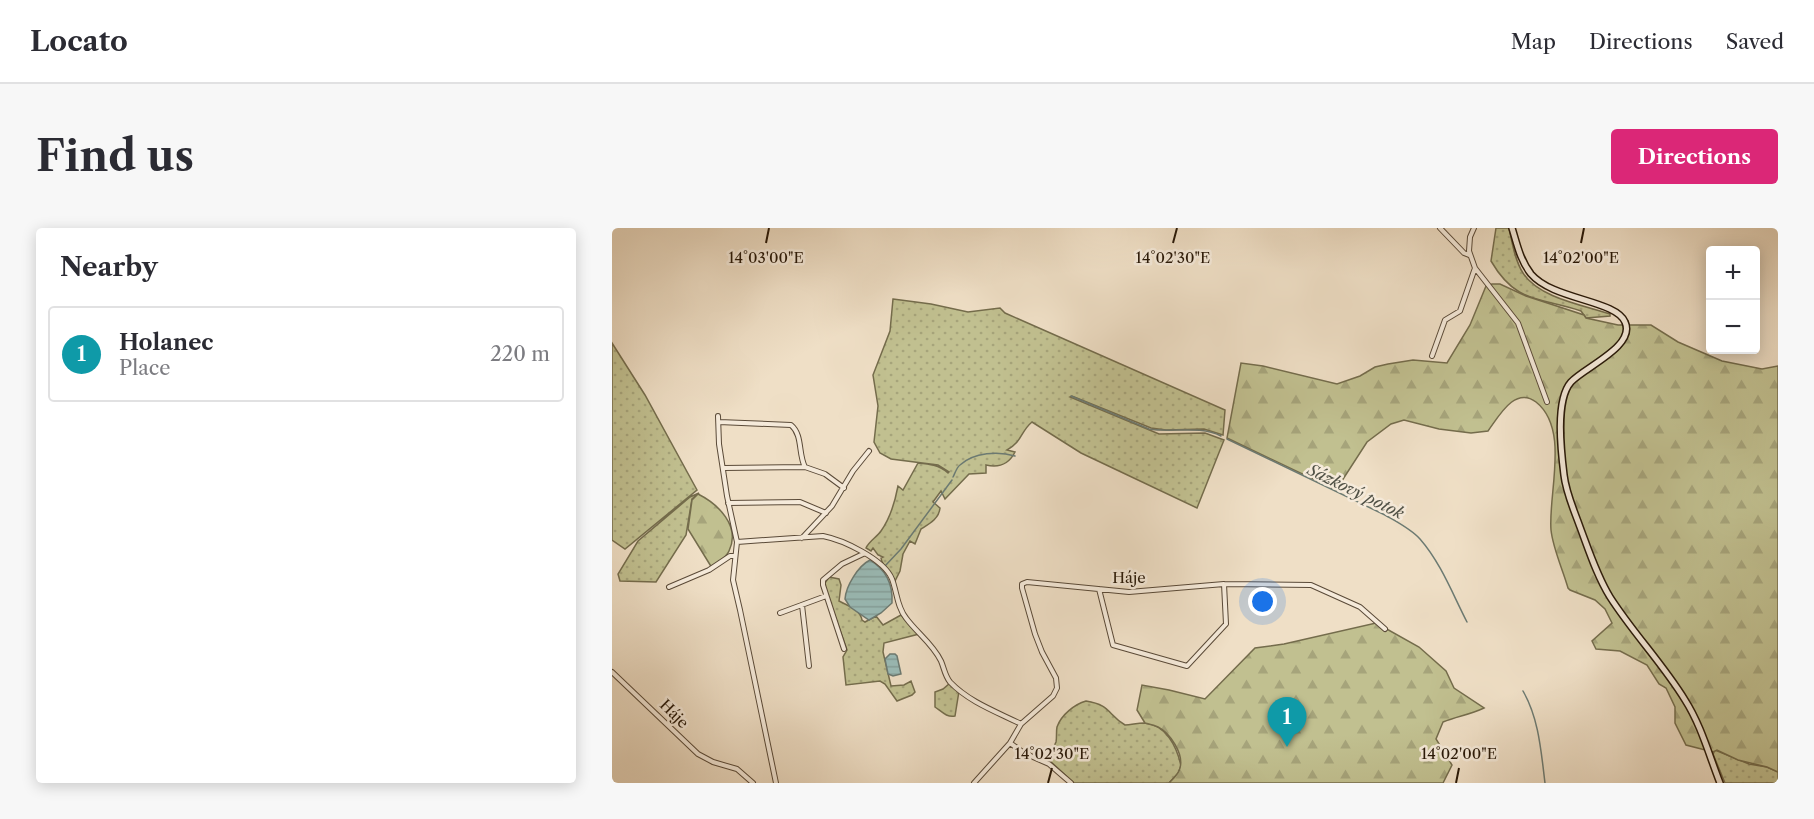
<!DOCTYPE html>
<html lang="en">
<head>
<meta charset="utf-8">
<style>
	:root { --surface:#fff; --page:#f7f7f7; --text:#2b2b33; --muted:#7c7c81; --line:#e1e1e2; --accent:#db2777 }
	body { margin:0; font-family:"Libre Caslon Text",serif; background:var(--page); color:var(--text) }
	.controls { position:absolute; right:18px; top:18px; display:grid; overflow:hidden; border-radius:6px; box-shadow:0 3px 15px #0003 }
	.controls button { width:54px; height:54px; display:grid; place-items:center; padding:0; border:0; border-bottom:2px solid var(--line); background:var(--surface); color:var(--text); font:30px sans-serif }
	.you { position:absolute; left:651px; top:374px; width:21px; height:21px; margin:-15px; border:4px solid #fff; border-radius:50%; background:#1a73e8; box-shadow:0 0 0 9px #1a73e833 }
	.badge { display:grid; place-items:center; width:39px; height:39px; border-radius:50%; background:var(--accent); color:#fff; font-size:20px; font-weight:700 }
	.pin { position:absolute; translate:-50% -50px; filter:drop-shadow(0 2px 3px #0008) }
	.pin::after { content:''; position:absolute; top:32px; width:21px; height:18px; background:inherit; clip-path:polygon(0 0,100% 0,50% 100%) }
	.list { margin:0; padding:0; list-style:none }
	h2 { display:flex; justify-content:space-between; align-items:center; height:78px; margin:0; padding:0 24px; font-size:26px }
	h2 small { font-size:20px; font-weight:400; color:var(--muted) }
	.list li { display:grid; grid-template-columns:39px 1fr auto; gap:18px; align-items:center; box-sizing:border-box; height:96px; margin:0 12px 12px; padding:0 12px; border:2px solid var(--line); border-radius:6px }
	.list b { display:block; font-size:22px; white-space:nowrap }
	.list p { margin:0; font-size:20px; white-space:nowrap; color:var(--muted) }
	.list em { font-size:20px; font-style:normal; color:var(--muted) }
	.map { position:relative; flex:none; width:1166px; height:555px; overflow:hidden; border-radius:6px }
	header { display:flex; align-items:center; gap:36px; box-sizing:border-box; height:84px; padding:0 30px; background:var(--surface); border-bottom:2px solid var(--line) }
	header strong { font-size:28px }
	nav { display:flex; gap:33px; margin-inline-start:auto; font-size:21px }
	.intro { display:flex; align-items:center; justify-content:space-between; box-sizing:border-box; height:144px; padding:0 36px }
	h1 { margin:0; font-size:42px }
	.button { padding:15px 27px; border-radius:6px; background:var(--accent); color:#fff; font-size:21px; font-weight:700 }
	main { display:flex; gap:36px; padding:0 36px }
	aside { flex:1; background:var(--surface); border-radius:6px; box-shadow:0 3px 15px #0003 }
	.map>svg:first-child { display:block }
</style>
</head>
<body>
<header>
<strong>Locato</strong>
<nav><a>Map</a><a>Directions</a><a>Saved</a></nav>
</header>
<div class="intro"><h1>Find us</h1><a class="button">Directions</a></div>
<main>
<aside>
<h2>Nearby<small></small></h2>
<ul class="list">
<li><span class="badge" style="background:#0f9aa8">1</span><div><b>Holanec</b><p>Place</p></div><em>220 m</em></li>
</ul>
</aside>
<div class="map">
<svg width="1166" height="555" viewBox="0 0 1166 555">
	<defs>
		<pattern id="grass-dots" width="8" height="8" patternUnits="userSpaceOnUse" patternTransform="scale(1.5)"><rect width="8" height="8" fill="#c1c090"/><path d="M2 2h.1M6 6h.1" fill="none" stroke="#a6a47b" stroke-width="1.8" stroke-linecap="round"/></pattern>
		<pattern id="forest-firs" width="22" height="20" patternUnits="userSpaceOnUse" patternTransform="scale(1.5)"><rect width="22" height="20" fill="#c1c090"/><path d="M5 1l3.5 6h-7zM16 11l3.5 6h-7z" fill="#a6a47b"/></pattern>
		<pattern id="water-rules" width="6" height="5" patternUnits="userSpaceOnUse" patternTransform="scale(1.5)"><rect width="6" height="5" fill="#9abcb8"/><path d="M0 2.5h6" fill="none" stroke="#85a19d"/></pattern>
	</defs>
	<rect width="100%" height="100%" fill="#efdfc6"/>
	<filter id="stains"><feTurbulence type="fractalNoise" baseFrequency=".00333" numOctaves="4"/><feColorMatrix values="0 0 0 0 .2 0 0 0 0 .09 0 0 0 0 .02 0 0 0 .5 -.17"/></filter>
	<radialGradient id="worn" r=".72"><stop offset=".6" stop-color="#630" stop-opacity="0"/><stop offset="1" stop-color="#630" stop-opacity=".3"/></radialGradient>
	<path fill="url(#grass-dots)" stroke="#746c4c" stroke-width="1.5" d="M884,0H897C900,14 903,33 911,45C927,70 971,77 998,86V88L974,90L969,83C927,69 904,76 879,33Z
		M281,71L319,76L356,84L388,80L393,85L613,182L611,207L592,201L554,202L539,200L460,168L458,169L547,206L593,205L612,212L585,280L469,225L420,194C408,204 411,213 395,222L403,224C397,236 387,240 374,237V245L357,246L333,271L329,263L321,274L328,280C327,291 317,296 309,301L303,316L298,313L291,326L288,343L283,353C279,345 270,338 269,330L271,329L266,327L261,320L259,323L254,320C257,313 265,309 269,303C279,289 283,274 286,258L291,262L306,235C317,236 327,237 336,245L337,244L326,237L279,231L268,225L262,214L266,178L261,147L278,103Z
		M0,115L33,167L85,262L13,321L0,312Z
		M87,265L80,271L74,307L44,354L8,353L6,346L26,313L78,269Z
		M217,349L227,351L229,357L227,373C236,378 248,381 250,392L253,394L264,388L271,397L289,387L307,406L272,415L271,424L279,458L292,457L299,453L303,464L300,467L285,473L273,456L268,453L234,457L231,429L235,422L213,360V355Z
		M337,456L347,463L343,488C335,490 329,483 323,479V464L331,461Z
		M474,473C499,477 495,486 513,497C519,497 525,495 532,495C554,496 565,519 569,538L566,545L557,555H462L438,533C438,526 441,521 444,514C445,509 444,504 445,499C449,487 463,476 474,473Z
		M1103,522L1137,536L1155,539L1166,544V555H1113L1101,526Z"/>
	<path fill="url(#forest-firs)" stroke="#746c4c" stroke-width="1.5" d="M880,56H888L914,68L972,87L974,90L1006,97H1039L1066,114L1110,133L1150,141L1166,138V544L1155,539L1126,532L1105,522L1101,524L1074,517L1063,495V479L1054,460L1047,456L1035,437L1008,423L984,421L980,413L1000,395L993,381L983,372L958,362L956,360C951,342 941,321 939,302C936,265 958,201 924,174C903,158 887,188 876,203L859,205L827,201L792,192L779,196L755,214L724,262L615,210L629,135L651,138L725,156L748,148L763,139L776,136L801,132L835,135L858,97L874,58Z
		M86,266C106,276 129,298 117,323C114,330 105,335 100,340L76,301L80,272Z
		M764,395L807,419L834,443L842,460L872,480C857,487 846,488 831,494L824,511L840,537L831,555H557C561,551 567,546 568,540C572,526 558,505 546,499C542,497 537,496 533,495L525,482L530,457L557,462L593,471L643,420L672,416Z"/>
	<path fill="url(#water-rules)" stroke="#6c7a72" stroke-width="1.5" d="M258,332C275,342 281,356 280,375L269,385L257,392L238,379L233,371C234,358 246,338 258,332Z
		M278,426H283L285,428L289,446L281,448L276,446L273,431Z"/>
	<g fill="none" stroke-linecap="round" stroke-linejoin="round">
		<path stroke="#6c7a72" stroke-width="1.5" d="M459,168L537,201C561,205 587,197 609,208
			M615,211L773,287C785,294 799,301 808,311C829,335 841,367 855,394
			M341,249C343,245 345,239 348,237C362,224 387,223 403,228
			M273,338L289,321L340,252
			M911,463C927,491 929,523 933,555"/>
		<defs>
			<path id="street" d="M828,0L852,25L857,27
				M863,40L906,95L935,174
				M820,128L833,92L848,83L863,40L857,23L858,9L862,0
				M106,188L107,216L115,268L125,314L121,352L128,382L164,555
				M107,194L179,197C191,207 186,226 193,239L213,246L232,260
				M112,240L193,239
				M116,275L188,274L214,285
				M190,310L220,278L241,243L257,223
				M125,314L211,308C231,312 272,331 280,351C285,364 285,379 294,390C305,405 321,416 329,433C332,440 333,448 338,454C357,474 385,484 409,496
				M57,359L97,342L118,328H123
				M487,361L501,417L575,438L614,396L612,356
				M190,377L197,438
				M168,385L214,368
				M232,421L211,357V352L230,336L251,326
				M0,444L86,526L101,534L125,541L141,555
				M398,515L412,525L437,536L459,555
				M362,555L398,515L409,496L441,468L445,460L444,450L430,424L423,406L410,360V356L415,354L517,364L612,356L699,357L748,379L773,401"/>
			<path id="secondary" d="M900,0C905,16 908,32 919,46C941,72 1004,72 1013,94C1024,118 973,139 959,154C943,172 949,223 952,247C954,265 962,282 968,299C977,323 985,348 998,369C1021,405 1051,436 1073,472C1089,497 1097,527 1108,555"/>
		</defs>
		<use href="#street" stroke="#5a4a38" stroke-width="6"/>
		<use href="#secondary" stroke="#281808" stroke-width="8"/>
		<use href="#street" stroke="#f5eada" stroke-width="4"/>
		<use href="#secondary" stroke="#f5eada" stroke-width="5"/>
	</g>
	<path fill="none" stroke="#281808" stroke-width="2" d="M154,15L157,0M561,15L565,0M969,15L972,0M436,555L440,540M844,555L847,540"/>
	<g text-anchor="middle" stroke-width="5" stroke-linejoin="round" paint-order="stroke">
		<g font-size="15" fill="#281808" stroke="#f5eada">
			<text x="517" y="355">Háje</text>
			<text transform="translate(62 486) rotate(45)" y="5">Háje</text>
		</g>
		<g font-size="16" font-style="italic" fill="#505146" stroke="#f5eada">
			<text transform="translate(744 263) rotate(26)" y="6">Sázkový potok</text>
		</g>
	</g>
	<g font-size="15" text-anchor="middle" fill="#281808" stroke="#f5eada" stroke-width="5" stroke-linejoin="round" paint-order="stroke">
		<text x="154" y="35">14°03'00"E</text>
		<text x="561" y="35">14°02'30"E</text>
		<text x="969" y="35">14°02'00"E</text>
		<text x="440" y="531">14°02'30"E</text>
		<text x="847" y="531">14°02'00"E</text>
	</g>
	<rect width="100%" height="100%" filter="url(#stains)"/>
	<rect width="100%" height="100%" fill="url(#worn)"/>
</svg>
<div class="controls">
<button>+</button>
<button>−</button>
</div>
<div class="you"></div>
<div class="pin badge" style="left:675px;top:519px;background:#0f9aa8">1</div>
</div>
</main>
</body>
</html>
